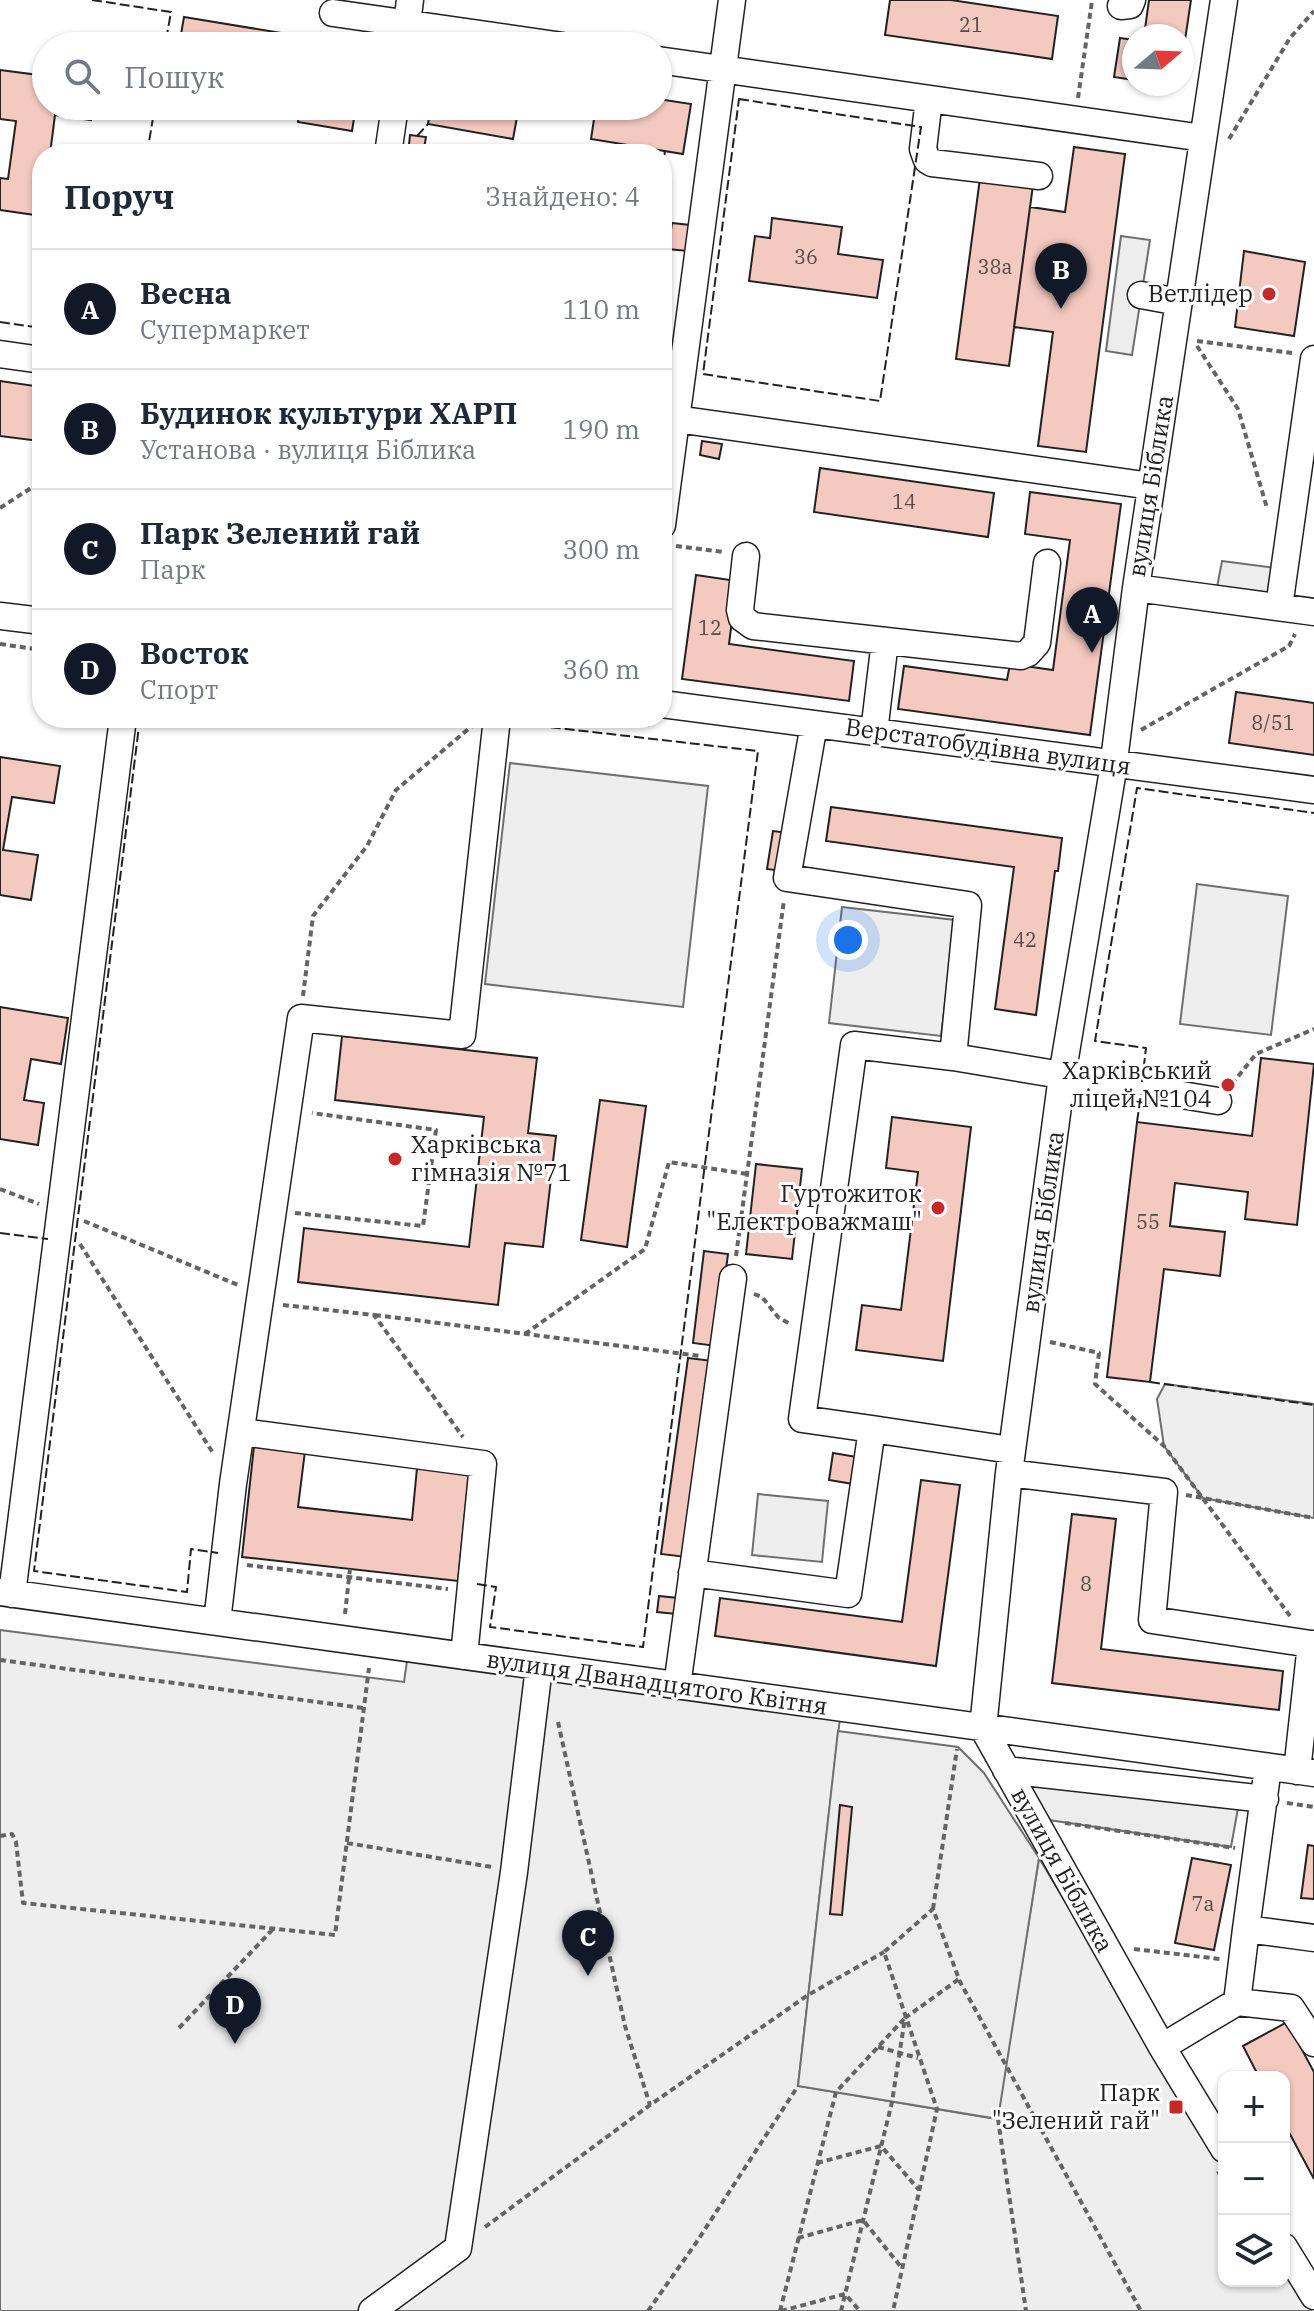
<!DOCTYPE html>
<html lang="uk">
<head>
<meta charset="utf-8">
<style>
	:root { --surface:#fff; --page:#f2f2f3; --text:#1f2937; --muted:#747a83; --line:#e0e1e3; --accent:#111827 }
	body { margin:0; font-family:"IBM Plex Serif",serif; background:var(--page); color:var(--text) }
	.controls { position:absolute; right:24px; bottom:24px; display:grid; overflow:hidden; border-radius:16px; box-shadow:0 2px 6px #0004 }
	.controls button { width:72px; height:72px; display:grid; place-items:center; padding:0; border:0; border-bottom:2px solid var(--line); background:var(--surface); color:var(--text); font:40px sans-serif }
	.compass { position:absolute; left:1122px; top:24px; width:72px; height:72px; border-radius:50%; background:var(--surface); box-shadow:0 2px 6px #0004; rotate:71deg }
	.you { position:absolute; left:848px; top:940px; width:28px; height:28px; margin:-20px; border:6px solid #fff; border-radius:50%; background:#1a73e8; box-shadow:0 0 0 12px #1a73e833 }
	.badge { display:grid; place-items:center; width:52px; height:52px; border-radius:50%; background:var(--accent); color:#fff; font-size:26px; font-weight:700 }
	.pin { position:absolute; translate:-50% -66px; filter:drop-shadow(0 2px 4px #0008) }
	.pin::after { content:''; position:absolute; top:42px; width:28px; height:24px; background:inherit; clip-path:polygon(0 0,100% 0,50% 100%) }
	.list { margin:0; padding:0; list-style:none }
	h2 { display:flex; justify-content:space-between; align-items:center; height:104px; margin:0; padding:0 32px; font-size:34px }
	h2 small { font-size:26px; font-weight:400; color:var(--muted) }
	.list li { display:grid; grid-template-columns:52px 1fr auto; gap:24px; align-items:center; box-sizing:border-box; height:120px; padding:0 32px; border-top:2px solid var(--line) }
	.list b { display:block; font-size:30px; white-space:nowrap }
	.list p { margin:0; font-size:26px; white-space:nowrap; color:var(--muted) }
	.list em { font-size:26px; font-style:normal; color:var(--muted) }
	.icon { flex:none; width:44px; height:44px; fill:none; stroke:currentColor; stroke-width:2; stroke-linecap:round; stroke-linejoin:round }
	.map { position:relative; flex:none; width:1314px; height:2311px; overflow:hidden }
	.search { position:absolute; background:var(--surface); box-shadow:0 2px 6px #0004; left:32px; top:32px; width:640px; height:88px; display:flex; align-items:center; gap:20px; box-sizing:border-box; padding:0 28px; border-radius:44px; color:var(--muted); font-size:30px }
	.panel { position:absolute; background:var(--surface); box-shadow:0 2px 6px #0004; left:32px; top:144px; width:640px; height:584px; border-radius:32px }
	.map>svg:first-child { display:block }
</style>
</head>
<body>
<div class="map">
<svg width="1314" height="2311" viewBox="0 0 1314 2311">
	<rect width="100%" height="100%" fill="#fff"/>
	<path fill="#eee" stroke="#6f6f6f" stroke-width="2" d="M510,763L708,786L683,1007L485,984Z
		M1197,884L1288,896L1271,1035L1180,1024Z
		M842,907L955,920L941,1036L829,1023Z
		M1165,1384L1314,1404V1518L1203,1498L1164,1446L1157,1399Z
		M758,1494L828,1501L822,1562L752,1555Z
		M0,1630L404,1682L409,1647L841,1709L798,2086L997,2119L1039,1858L1224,2166V2281H1284V2266L1311,2311H0Z"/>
	<path fill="#ededed" stroke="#6f6f6f" stroke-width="2" d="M1121,236L1150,240L1132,355L1106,351Z
		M1222,561L1275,568L1269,606L1215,598Z
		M838,1731L958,1747L984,1773L1039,1858L998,2119L798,2086Z
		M1021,1771L1240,1797L1231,1847L1049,1820Z"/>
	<path fill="#f3c9c0" stroke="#222" stroke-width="2" d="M890,0H951L1058,16L1052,59L885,35Z
		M1149,0H1191L1182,60V36H1144Z
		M184,17L360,46H179Z
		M1120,38L1134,40V80L1114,77Z
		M0,70L46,76V106H93L91,120L55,115L50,154H42V216L0,210V178L8,179L16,121L0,119Z
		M658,99L691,104L683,154L591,139L596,106H658Z
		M175,106H227L225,114Z
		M300,106H356L352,131L298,122Z
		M431,106H519L513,139L428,124Z
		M410,135L426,137L423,154H408Z
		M1074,147L1125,154L1086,452L1038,446L1053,332L1014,327L1030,207L1065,212Z
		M980,178L1033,185L1009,366L956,359Z
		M772,218L842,227L838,254L883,260L877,298L749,281L755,236L770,238Z
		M672,223L690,225L687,251L668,249Z
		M1244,251L1305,262L1294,336L1235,327Z
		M0,381L42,387V421L39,441L0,436Z
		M702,441L722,444L719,459L700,455Z
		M820,468L994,493L988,537L814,512Z
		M1030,492L1121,504L1090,735L898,709L904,666L1007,680L1010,664L1053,670L1070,540L1025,534Z
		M696,575L737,581L729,644L854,661L849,701L682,679Z
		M1236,692L1314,703V755L1229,743Z
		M0,757L60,766L54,803L12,797L3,850L38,855L31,900L0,895Z
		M831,807L1062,838L1058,871H1055L1036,1015L995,1009L1014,867L826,841Z
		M773,831L788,833L782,871L767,869Z
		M0,1007L68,1018L61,1064L31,1059L24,1100L44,1103L38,1145L0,1139Z
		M342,1036L537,1058L528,1133L556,1136L543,1247L505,1243L498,1305L298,1282L304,1228L469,1247L484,1117L335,1100Z
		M1261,1058L1314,1064L1297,1225L1245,1219L1248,1192L1175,1183L1170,1226L1225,1232L1220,1276L1164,1269L1150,1382L1107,1377L1137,1122L1252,1136Z
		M600,1100L646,1106L627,1247L581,1240Z
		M892,1117L971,1127L943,1361L856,1350L862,1305L901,1310L918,1172L886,1168Z
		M756,1164L802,1169L792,1259L746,1254Z
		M704,1251L728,1254L716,1346L693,1343Z
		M688,1358L713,1361L686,1557L661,1554Z
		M254,1446L305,1451L298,1507L412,1520L417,1468L469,1474L458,1581L242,1557Z
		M833,1453L857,1457L853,1484L829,1480Z
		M921,1480L960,1485L936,1666L715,1636L720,1598L902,1622Z
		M1072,1514L1116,1519L1101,1649L1283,1671L1279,1710L1052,1683Z
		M659,1596L678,1598L676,1614L657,1612Z
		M840,1805L852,1807L842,1915L830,1914Z
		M1308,1845L1314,1846V1899L1301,1898Z
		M1192,1858L1231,1865L1214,1950L1175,1943Z
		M1287,2022L1314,2072V2179L1284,2123V2077H1259L1243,2046Z"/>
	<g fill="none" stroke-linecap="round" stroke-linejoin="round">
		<defs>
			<path id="minor" d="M1121,6L1130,5L1132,0
				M333,13L563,46
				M404,46L410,0
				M658,60L1203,138
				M929,99L923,149L927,160L932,163L1039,176
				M388,154L395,106
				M1141,295L1179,302
				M0,354L42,360
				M662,417L1151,486
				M662,525L732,0
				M746,556L740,610L742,618L753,626L1021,656L1028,653L1037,643L1047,563
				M1136,588L1314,612
				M1279,607L1314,359
				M0,616L42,621
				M662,704L1314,790
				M814,724L787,878L968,905L953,1057L1218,1101
				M874,732L885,641
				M872,1429L802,1419L854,1045L953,1057
				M241,1432L483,1464L464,1656
				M1009,1473L1164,1492L1152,1620L1311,1644
				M692,1573L848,1594L872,1429L1011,1450
				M0,1592L1314,1773
				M12,1594L123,718
				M217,1622L233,1484L301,1018L462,1035L497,718
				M677,1686L733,1278
				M1006,1770L1265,1799
				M1297,1771L1311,1644H1314
				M1266,1782L1246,1929L1314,1938
				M1237,2002L1291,2008L1314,2043
				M1162,2047L1237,2002L1246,1929
				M1224,2149L1162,2047L983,1728L1009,1473L1062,1076L1112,776L1136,588L1224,0
				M1284,2247L1314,2296
				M372,2311L458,2248L514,1872L539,1667"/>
		</defs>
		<use href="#minor" stroke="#222" stroke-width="29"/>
		<path stroke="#646464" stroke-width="4" stroke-dasharray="6 4" stroke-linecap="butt" d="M1078,98L1092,1
			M1229,139L1290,38L1314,11
			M1197,341L1292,353
			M1197,346L1238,409L1267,508
			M0,508L42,481
			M676,546L723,552
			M662,566L663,565
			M0,644L42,650
			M587,718L649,725
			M1141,730L1289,646L1295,634
			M303,996L313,916L367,846L396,790L472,726
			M1232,1084L1256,1054L1314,1029
			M0,1189L39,1204
			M295,1213L423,1226L436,1130L312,1113
			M84,1221L238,1285
			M80,1244L213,1453
			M736,1256L784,900
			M754,1294L762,1297L778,1317L790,1324
			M283,1305L374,1315L463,1437
			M375,1315L700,1356
			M525,1334L645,1249L669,1162L747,1174
			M1050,1342L1099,1353L1095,1384L1164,1446L1290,1616
			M1186,1495L1314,1518
			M247,1565L448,1589
			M345,1614L350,1569
			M0,1660L363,1708
			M558,1722L625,2026L650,2105
			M1287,1803L1314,1807
			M1065,1823L1235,1848
			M0,1836L12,1834L16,1842L23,1903L335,1935L369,1668
			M347,1843L492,1867
			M933,1909L957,1749
			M1134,1949L1220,1959
			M959,1980L1141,2311
			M179,2028L274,1928
			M878,2047L918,2058
			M998,2119L1026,2311
			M817,2163L881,2146L919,2190
			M1218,2171L1224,2182
			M485,2227L650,2105L808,1995L884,1952
			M798,2238L863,2220L902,2268
			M648,2311L696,2243L798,2086
			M780,2311L836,2092L904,2019
			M781,2311L845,2294L860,2311
			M841,2311L892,2102L905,2018L959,1979L933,1909L884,1952L937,2109L893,2311"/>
		<use href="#minor" stroke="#fff" stroke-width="26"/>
		<path stroke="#222" stroke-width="2" stroke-dasharray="10 4" stroke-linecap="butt" d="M92,0L171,12L165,46
			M739,99L921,127L880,401L703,374Z
			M417,136L428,124
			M147,154L155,106
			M662,169L665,151
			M0,322L42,328
			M140,718L34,1571L187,1592L191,1549L218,1553
			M469,718L485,720
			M1142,1082L1146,1048L1095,1041L1137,788L1314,813
			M1137,1122L1141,1094
			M0,1233L48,1239
			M1150,1382L1314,1405
			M477,1584L496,1587L490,1627L643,1647L758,751L505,722"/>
	</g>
	<g fill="#c62828" stroke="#fff" stroke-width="3">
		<circle cx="1269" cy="294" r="8"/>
		<circle cx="1228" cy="1085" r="8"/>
		<circle cx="395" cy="1159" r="8"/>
		<circle cx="938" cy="1208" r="8"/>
		<rect x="1168" y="2099" width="16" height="16" rx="4"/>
	</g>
	<g text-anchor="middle" stroke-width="6" stroke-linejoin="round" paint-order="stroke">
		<g font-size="20" fill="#564c4a">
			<text x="971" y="32">21</text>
			<text x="806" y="264">36</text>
			<text x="995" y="274">38а</text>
			<text x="904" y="509">14</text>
			<text x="710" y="635">12</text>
			<text x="1273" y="730">8/51</text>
			<text x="1025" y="947">42</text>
			<text x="1148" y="1229">55</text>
			<text x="1086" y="1591">8</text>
			<text x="1203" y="1911">7а</text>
		</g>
		<g font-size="24" fill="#222" stroke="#fff" text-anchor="end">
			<text x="1253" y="302">Ветлідер</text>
			<text x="1212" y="1079">Харківський<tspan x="1212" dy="28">ліцей №104</tspan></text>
			<text x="411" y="1153" text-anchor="start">Харківська<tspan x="411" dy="28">гімназія №71</tspan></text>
			<text x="922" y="1202">Гуртожиток<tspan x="922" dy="28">"Електроважмаш"</tspan></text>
			<text x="1160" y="2101">Парк<tspan x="1160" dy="28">"Зелений гай"</tspan></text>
		</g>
		<g font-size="24" fill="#222" stroke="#fff">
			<text transform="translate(1151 486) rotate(-81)" y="8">вулиця Біблика</text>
			<text transform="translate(988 747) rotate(8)" y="8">Верстатобудівна вулиця</text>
			<text transform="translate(1043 1222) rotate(-82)" y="8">вулиця Біблика</text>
			<text transform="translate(657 1683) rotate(8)" y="8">вулиця Дванадцятого Квітня</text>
			<text transform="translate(1062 1870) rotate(61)" y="8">вулиця Біблика</text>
		</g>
	</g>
</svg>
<div class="controls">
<button>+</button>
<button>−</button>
<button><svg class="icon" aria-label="layers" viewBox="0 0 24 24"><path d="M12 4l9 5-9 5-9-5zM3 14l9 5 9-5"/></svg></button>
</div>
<svg class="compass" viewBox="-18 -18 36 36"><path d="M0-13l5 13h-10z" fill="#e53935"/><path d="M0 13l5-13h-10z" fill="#747a83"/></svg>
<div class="you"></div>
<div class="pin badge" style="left:1092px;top:653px">A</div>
<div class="pin badge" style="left:1061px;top:309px">B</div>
<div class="pin badge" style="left:588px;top:1976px">C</div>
<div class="pin badge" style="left:235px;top:2044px">D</div>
<div class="search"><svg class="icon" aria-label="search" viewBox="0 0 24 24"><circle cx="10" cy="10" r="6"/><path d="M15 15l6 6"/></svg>Пошук</div>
<section class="panel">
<h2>Поруч<small>Знайдено: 4</small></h2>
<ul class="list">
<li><span class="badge">A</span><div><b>Весна</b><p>Супермаркет</p></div><em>110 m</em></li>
<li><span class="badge">B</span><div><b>Будинок культури ХАРП</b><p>Установа · вулиця Біблика</p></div><em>190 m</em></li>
<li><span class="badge">C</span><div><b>Парк Зелений гай</b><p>Парк</p></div><em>300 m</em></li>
<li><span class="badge">D</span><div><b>Восток</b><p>Спорт</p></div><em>360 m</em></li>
</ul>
</section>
</div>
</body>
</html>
